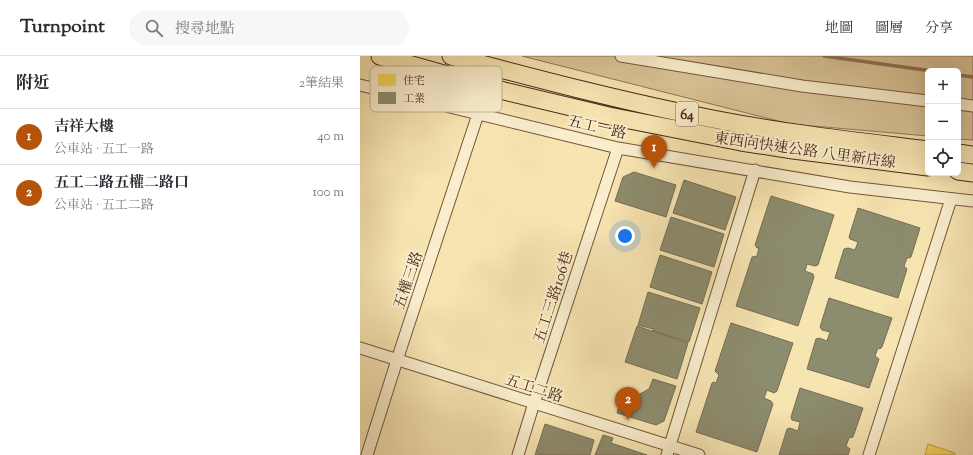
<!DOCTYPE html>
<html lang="zh-TW">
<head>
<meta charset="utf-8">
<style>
	:root { --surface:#fff; --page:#f7f7f7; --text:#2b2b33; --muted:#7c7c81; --line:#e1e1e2; --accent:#b45309 }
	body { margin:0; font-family:"Sorts Mill Goudy","Noto Serif TC",serif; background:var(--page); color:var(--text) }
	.controls { position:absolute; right:12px; top:12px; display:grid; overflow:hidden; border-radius:6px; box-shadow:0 4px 16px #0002 }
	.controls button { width:36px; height:36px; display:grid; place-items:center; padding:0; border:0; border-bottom:1px solid var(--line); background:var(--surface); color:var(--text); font:20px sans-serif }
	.you { position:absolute; left:265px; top:180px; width:14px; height:14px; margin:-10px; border:3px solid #fff; border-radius:50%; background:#1a73e8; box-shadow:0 0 0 6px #1a73e833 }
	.badge { display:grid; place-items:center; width:26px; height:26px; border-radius:50%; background:var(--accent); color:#fff; font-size:13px; font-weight:700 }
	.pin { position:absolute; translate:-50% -33px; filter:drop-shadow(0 1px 2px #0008) }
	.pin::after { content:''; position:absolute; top:21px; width:14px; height:12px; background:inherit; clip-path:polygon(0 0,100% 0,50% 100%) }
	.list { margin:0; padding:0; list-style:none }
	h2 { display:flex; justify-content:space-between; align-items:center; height:52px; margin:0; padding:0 16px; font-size:17px }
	h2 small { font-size:13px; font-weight:400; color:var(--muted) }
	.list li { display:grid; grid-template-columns:26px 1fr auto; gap:12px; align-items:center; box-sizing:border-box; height:56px; padding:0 16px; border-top:1px solid var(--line) }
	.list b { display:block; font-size:15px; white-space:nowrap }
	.list p { margin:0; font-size:13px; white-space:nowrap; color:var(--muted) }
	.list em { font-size:13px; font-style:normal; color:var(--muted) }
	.icon { flex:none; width:22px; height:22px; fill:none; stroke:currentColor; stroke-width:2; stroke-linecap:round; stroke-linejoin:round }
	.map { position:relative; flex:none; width:613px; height:399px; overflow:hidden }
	header { display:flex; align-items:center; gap:24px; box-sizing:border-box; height:56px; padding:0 20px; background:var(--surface); border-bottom:1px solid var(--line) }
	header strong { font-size:19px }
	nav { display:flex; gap:22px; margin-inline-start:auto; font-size:14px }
	.search { width:280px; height:36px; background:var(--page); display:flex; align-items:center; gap:10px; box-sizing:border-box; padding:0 14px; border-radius:22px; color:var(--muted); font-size:15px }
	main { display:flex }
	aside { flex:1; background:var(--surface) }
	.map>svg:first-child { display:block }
</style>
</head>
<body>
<header>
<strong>Turnpoint</strong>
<div class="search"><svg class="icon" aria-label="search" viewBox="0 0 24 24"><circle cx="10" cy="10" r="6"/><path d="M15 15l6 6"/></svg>搜尋地點</div>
<nav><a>地圖</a><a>圖層</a><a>分享</a></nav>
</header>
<main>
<aside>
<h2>附近<small>2筆結果</small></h2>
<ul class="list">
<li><span class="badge">1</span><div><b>吉祥大樓</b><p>公車站 · 五工一路</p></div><em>40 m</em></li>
<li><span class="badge">2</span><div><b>五工二路五權二路口</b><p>公車站 · 五工二路</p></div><em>100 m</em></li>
</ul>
</aside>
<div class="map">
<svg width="613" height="399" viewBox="0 0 613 399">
	<rect width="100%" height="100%" fill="#f6e4b1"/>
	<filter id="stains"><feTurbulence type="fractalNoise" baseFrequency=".005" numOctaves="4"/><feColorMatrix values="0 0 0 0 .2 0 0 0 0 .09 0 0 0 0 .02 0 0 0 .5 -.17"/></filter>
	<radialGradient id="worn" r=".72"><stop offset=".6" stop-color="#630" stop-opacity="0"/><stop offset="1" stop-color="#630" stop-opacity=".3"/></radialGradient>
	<path fill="#d9c497" stroke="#917558" d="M162,0H613V84L598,83V15H568V80L430,68Z"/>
	<path fill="#f6d55c" stroke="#c2a048" d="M568,388L595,397V399H565Z"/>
	<path fill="#8c8c6e" stroke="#786d54" d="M274,116L316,129L306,161L255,145L263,121Z
		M324,124L376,141L365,174L313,157Z
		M411,140L474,159L458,209L455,210L447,208L445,215L453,218L454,221L438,270L376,250L392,201L397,200L399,192H397L395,189Z
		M498,152L560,172L551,201L549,202H547L544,210L547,213L538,242L475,222L484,193L488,192L495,194L498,186L490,183L489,181Z
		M311,161L364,178L354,211L300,194Z
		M300,199L352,216L342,248L290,231Z
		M288,236L340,252L329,286L293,275V273L278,269Z
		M469,242L532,262L522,291L520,293L518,292L515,300L519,303L509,332L447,313L456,283L459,282L467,285L470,276L462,274L460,271Z
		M371,267L433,287L417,335L414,337L407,334L404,342L411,345L413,348L397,396L336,376L352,327L354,326L356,327L359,319L355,315Z
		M277,270L328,287L317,323L265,306Z
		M293,323L316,330L304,365L296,369L257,357L264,334L278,339L289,333Z
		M440,332L503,352L493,381L489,382L486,390L490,393L488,399H419L427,373L430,372L438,375L440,366L432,364L431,361Z
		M185,368L234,384L230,399H175Z
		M243,379L253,382L251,387L287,399H235Z"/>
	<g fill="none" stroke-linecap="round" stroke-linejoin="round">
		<path stroke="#8d7155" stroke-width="3.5" d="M464,0L572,15
			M598,19L613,21"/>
		<defs>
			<path id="minor" d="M261,0L442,30L568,45
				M0,29L258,92L490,131L613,145
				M598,48L613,50
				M0,292L339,399
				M7,399L37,304L118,58
				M158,399L174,347L258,92
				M307,399L395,114
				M509,399L591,143"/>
			<path id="highway" d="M20,0L144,35L249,60L381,86L433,94L568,111
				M91,0C178,23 265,46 353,63C424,77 496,85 568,94
				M598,97L613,99
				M598,115L613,117"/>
		</defs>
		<use href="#minor" stroke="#74563f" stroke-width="13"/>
		<use href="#highway" stroke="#492619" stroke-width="19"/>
		<use href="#minor" stroke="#f9edcc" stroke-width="11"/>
		<use href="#highway" stroke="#f6e4b1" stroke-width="17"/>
	</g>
	<g text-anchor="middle" stroke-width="4" stroke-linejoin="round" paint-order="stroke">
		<rect fill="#f9edcc" stroke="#7e624f" stroke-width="1" x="316" y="46" width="22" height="24" rx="3"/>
		<g font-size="14" font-weight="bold" fill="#492619">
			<text x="327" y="63">64</text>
		</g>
		<g font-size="15" fill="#492619" stroke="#f9edcc">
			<text transform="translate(237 71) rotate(13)" y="5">五工一路</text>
			<text transform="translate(445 94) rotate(8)" y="5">東西向快速公路 八里新店線</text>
			<text transform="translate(48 224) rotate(-71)" y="5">五權三路</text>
			<text transform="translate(193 241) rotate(-72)" y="5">五工三路106巷</text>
			<text transform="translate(174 332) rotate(18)" y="5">五工二路</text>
		</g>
	</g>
	<rect x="10" y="10" width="132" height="46" rx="6" fill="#f9edcc" stroke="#c4b196" stroke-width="1"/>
	<rect x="18" y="18" width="18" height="12" fill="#f6d55c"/>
	<rect x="18" y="36" width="18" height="12" fill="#8c8c6e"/>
	<g font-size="11" fill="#492619">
		<text x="43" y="28">住宅</text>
		<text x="43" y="46">工業</text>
	</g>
	<rect width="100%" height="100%" filter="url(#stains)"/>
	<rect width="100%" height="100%" fill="url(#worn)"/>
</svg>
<div class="controls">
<button>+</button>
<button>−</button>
<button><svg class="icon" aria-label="locate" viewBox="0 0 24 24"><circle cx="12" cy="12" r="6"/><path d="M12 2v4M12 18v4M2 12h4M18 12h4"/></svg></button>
</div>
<div class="you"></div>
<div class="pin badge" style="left:294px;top:112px">1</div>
<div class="pin badge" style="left:268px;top:364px">2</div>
</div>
</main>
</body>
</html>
